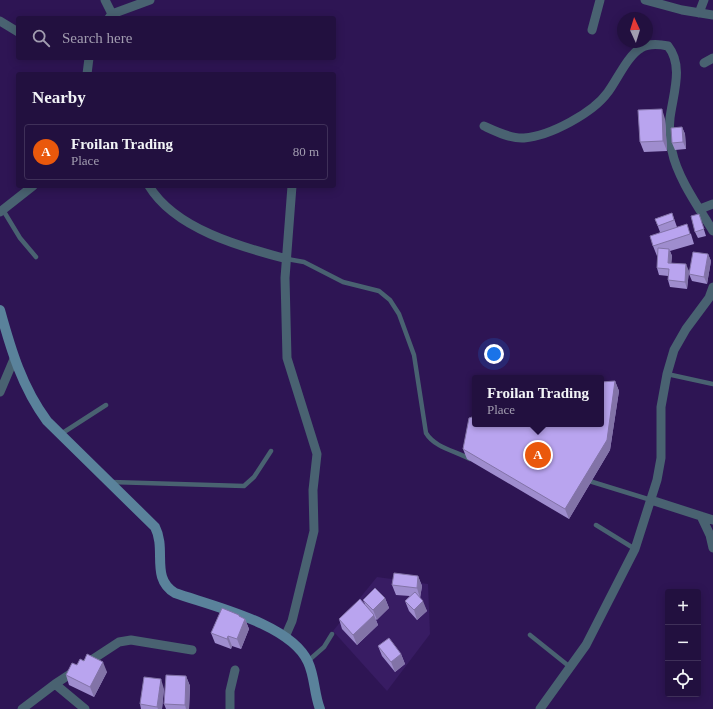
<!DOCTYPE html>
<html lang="en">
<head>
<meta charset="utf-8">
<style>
	:root { --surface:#22103f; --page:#2a1946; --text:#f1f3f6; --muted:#a29db0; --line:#3f3059; --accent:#ea580c }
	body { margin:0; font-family:Georgia,serif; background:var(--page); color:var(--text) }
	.controls { position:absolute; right:12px; bottom:12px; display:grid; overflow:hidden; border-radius:4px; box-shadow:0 2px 10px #0003 }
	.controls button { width:36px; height:36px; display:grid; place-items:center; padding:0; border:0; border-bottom:1px solid var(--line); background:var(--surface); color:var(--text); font:20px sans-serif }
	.compass { position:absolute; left:617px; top:12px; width:36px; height:36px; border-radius:50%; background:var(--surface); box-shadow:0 2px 10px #0003; rotate:356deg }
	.you { position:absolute; left:494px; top:354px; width:14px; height:14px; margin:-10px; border:3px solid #fff; border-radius:50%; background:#1a73e8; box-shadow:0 0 0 6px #1a73e833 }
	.badge { display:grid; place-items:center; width:26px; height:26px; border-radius:50%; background:var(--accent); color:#fff; font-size:13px; font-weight:700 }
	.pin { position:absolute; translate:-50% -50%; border:2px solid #fff; box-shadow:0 1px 4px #0006 }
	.popup { position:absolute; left:472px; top:375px; width:132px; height:52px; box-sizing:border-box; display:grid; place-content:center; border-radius:4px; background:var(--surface); filter:drop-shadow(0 1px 3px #0005); font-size:13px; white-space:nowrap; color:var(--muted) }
	.popup b { font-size:15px; color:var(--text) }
	.popup::after { content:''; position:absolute; left:50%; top:100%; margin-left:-8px; border:8px solid transparent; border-top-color:var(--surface) }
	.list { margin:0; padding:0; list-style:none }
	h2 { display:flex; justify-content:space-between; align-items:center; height:52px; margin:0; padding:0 16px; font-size:17px }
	h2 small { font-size:13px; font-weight:400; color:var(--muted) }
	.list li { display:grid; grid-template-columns:26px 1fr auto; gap:12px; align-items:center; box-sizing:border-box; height:56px; margin:0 8px 8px; padding:0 8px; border:1px solid var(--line); border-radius:4px }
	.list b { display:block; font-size:15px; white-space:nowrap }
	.list p { margin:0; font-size:13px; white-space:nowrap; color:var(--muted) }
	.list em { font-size:13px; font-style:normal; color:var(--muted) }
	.icon { flex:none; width:22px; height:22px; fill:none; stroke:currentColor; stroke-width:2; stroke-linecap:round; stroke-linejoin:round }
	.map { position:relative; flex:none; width:713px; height:709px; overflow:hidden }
	.search { position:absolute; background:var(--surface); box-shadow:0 2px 10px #0003; left:16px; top:16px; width:320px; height:44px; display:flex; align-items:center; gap:10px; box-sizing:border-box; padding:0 14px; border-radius:4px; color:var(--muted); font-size:15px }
	.panel { position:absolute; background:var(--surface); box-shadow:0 2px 10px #0003; left:16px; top:72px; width:320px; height:116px; border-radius:4px }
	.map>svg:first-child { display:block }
</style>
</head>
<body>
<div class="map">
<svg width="713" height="709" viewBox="0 0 713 709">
	<rect width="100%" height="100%" fill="#2e1554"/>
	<path fill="#381c63" d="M377,577L428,584L430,634L387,691L333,631Z"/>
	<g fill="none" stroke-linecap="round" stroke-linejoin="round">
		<path stroke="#496271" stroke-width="4.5" d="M3,210L20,238L36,257
			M287,259L304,262L343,282L379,291L390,300L399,314L414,355L426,433C435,448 456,451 470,459
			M667,374L713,384
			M61,434L106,405
			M586,480L651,500
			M111,482L244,486L254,477L271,451
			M596,525L635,549
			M530,635L570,667
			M308,661L324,647L332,634"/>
		<path stroke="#496271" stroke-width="9" d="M105,0L112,14L109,18
			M645,0L682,10L713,15
			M699,13L704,0
			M112,14L150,0
			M0,21L18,32
			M592,30L600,0
			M704,63L713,58
			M87,74L89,58
			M484,126C495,131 511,139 524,138C550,136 593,113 608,92C617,80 628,55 641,48C649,43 659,44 668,46C684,66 673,94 670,118C669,129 669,141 672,151C677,177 699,208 713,231
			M149,186C175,229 241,247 287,259
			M700,209L713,204
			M0,212L33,186
			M0,392L14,359
			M651,500L713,520
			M701,516L710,535L713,548
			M285,637L292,621L314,531L313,490L317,454L287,358L285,278L292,186
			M55,684L85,709
			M22,709L55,684L119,642L131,640L192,650
			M230,709V691L235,670
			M540,709L586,645L635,549L657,480L661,458V407L667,374L674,350L686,329L709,298L713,287"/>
		<path stroke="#5a829b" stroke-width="10" d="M0,310C11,350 22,387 47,421L155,527C167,550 150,578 175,593C212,606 291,624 308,662C315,677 314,694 320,709"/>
	</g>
	<path fill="#9f8dce" d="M665,119L667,151L644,152L640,142Z
		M682,127L685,134L686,149L675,150L672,143Z
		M672,213L677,227L691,234L694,244L670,251L672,256L671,263L689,271L687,289L670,287L668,280V276L659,275L657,268L658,255L657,256L653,246L660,232L655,219Z
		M699,214L706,236L698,238L695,232Z
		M708,254L711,261L707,284L692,281L689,274Z
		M615,381L619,391L610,450L569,519L467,459L463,449Z
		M418,576L422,586L420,598L427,611L417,620L409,611L405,601L410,596L396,595L392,585Z
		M385,598L389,608L376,620L378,625L357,645L342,629L339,619L365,604L363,600Z
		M240,617L245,619L249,629L241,649L232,646L231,649L215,643L211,633Z
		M378,646L401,654L405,664L395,672L382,656Z
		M84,661L107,672L94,697L69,685L66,675L77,665Z
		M186,676L190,686L189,709H166L164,704Z
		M164,689L162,709H141L140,704Z"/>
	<path fill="#8273a7" d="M662,109L665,119L667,151L663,141Z
		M682,127L685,134L686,149L683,142Z
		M669,249L672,256L671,269L668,263Z
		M708,254L711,261L707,284L704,277Z
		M686,264L689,271L687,289L685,282Z
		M615,381L619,391L610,450L569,519L565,509Z
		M418,576L422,586L420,598L417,588Z
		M385,598L389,608L377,620L373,610Z
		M423,601L427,611L417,620L414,610Z
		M374,615L378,625L357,645L353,635Z
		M245,619L249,629L241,649L237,639Z
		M228,636L232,646L231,649L227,639Z
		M401,654L405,664L395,672L391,662Z
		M103,662L107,672L94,697L90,687Z
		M186,676L190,686L189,709H186L185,705Z
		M161,679L164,689L162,709H158L157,707Z"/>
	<path fill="#b9a4ef" stroke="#8273a7" d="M662,109L663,141L640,142L638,110Z
		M682,127L683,142L672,143L671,128Z
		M672,213L674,220L658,226L655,219Z
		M699,214L704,229L695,232L691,216Z
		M687,224L690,234L653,246L650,236Z
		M658,248L669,249L668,263L686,264L685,282L668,280L669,269L657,268Z
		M693,252L708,254L704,277L689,274Z
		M615,381L607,440L565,509L463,449L469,418L475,416V424H601V382Z
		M394,573L418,576L417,588L392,585Z
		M375,588L385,598L373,610L363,600Z
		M415,592L423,601L414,610L405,601Z
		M360,599L374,615L353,635L339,619Z
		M222,608L239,615V616L245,619L237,639L228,636L227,639L211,633Z
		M389,638L401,654L391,662L378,646Z
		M87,654L103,662L90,687L66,675L72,663L77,665L80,659L84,661Z
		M166,675L186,676L185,705L164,704Z
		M144,677L161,679L157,707L140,704Z"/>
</svg>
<div class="controls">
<button>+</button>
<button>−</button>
<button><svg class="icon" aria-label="locate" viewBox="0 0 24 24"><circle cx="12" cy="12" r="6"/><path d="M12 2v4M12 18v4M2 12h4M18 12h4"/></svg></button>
</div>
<svg class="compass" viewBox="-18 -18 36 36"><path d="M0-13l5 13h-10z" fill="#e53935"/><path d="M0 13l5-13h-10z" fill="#a29db0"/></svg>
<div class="you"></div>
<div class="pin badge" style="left:538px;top:455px">A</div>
<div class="popup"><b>Froilan Trading</b>Place</div>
<div class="search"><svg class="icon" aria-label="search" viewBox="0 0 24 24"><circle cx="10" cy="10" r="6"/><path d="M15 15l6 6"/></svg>Search here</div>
<section class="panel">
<h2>Nearby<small></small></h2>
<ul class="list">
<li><span class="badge">A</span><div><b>Froilan Trading</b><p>Place</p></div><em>80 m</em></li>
</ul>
</section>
</div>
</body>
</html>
